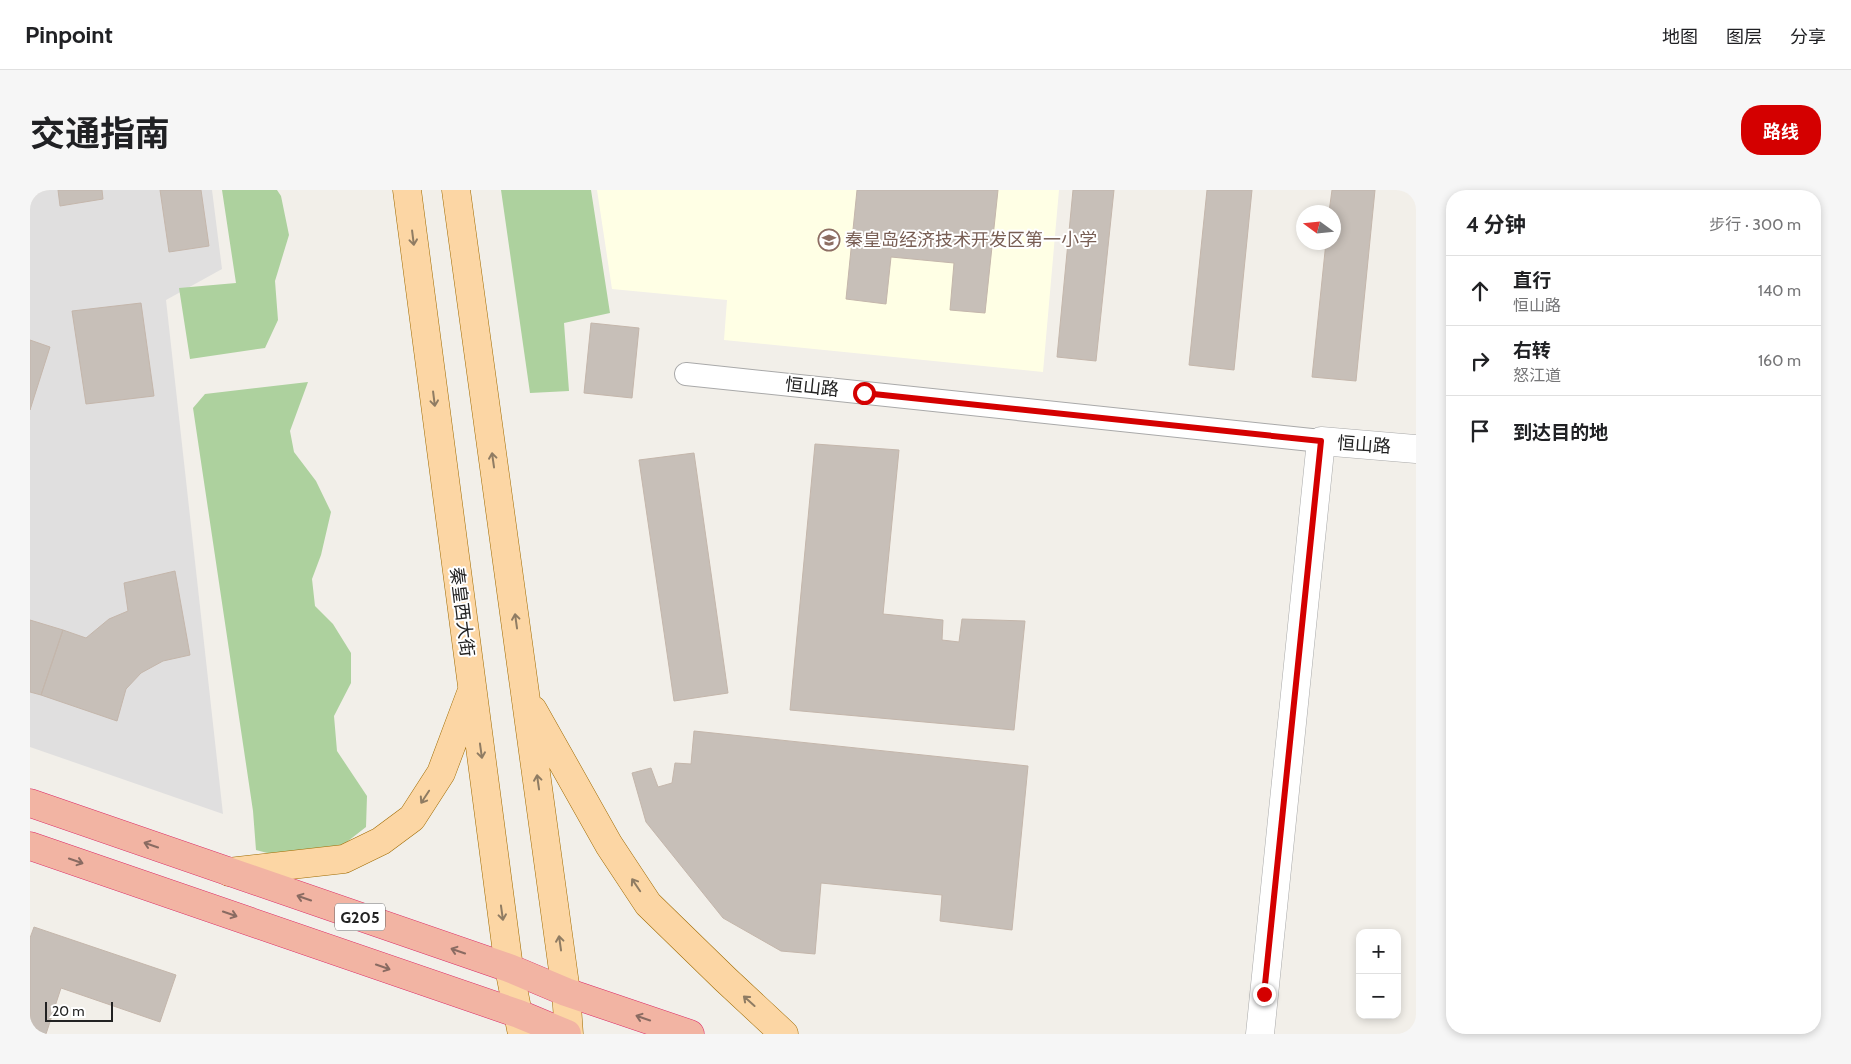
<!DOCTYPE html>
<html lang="zh">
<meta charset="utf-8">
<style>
:root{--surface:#fff;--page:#f6f6f6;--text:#202124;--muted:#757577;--line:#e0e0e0;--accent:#d40000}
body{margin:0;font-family:Cabin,"Noto Sans SC",sans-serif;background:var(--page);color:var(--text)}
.controls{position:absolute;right:15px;bottom:15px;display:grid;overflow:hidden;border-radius:10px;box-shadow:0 2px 8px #0003}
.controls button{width:45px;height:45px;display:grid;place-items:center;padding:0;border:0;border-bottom:1px solid var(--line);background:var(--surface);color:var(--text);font:25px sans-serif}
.compass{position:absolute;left:1266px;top:15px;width:45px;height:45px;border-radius:50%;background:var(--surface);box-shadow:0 2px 8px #0003;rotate:285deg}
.scale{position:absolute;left:15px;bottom:12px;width:68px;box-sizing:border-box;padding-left:5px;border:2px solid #222;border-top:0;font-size:14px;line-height:18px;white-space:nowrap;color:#222;-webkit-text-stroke:4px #fff;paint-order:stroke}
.stop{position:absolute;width:15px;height:15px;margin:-11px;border:4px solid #d40000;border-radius:50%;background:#fff}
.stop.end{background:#d40000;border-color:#fff;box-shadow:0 1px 5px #0008}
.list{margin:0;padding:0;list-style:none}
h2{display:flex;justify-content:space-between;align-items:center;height:65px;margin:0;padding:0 20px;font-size:21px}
h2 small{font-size:16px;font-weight:400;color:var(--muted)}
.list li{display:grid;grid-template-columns:32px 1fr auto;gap:15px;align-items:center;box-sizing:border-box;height:70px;padding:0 20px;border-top:1px solid var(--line)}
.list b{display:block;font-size:19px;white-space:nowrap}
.list p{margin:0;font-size:16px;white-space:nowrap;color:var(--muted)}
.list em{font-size:16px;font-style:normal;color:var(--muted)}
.icon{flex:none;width:28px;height:28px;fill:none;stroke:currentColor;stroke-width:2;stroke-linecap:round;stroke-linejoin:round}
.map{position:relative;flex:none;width:1386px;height:844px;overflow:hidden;border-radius:20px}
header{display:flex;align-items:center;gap:30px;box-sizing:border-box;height:70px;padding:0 25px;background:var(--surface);border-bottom:1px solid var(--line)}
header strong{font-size:24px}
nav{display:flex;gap:28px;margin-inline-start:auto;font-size:18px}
.intro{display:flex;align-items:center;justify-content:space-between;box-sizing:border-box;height:120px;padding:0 30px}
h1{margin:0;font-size:35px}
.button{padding:12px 22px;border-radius:20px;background:var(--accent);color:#fff;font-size:18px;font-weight:700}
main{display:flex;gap:30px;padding:0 30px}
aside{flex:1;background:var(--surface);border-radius:20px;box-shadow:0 2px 8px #0003}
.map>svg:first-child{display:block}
</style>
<header>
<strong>Pinpoint</strong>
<nav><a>地图</a><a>图层</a><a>分享</a></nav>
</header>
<div class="intro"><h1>交通指南</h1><a class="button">路线</a></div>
<main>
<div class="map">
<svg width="1386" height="844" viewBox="0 0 1386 844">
<rect width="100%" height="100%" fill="#f2efe9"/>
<path fill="#e0dfdf" d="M0,0H182L192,79L136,110L193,624L0,557Z"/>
<path fill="#ffffe5" d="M567,0H1029L1013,182L694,150L697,110L582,99Z"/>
<path fill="#add19e" d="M192,0H247L251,6L259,45L245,91L248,130L235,158L160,169L149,98L206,93Z
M471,0H561L580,123L534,133L539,201L500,203Z
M278,192L260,241L264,262L286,291L301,322L291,365L282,389L285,416L303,434L321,463V493L304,526L307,561L337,606L336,637L286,676L226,660L223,621L163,218L175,204Z"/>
<path fill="#c7bfb8" stroke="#c4b6ab" d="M28,0H72L73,9L30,16Z
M130,0H171L179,56L139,62Z
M827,0H968L955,123L920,120L924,73L861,67L856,114L816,109Z
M1043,0H1084L1066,171L1027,167Z
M1177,0H1222L1204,180L1159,175Z
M1302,0H1345L1326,191L1282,187L1296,52H1304V22H1299Z
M111,113L124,206L56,214L42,121Z
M561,133L609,138L602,208L554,203Z
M0,150L20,157L0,220Z
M785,254L869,260L853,424L913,430L912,450L929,452L932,429L995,431L984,540L760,520Z
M664,263L698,503L644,511L609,270Z
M145,381L160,465L133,471L111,483L96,499L87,531L11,505L33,440L56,448L79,429L98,421L94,393Z
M0,430L33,440L11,505L0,502Z
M664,541L998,576L982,740L910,731L912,705L791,693L785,764L751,761L693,728L616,632L602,583L621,578L628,597L642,593L645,573L661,574Z
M4,737L146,785L130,832L31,798L16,844H0V748Z"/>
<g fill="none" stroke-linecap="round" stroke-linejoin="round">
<g stroke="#a9a9a9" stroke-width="24">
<path id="minor" d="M656,184L1291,251"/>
</g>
<g stroke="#a9a9a9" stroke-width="29">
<path id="tertiary" d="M1230,844L1291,251L1386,259"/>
</g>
<g stroke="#a06b00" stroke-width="29">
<path id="primary" d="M377,0L479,778L492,844
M426,0L536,802L539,844
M503,520L579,655L618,714L695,789L754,844
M199,682L314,669L351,651L382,628L411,583L441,503"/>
</g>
<g stroke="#dc2a67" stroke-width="29">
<path id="trunk" d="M0,613L479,778L536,802L660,844
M0,656L489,824L537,844"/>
</g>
<use href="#minor" stroke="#fff" stroke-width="22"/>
<use href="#tertiary" stroke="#fff" stroke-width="28"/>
<use href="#primary" stroke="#fcd6a4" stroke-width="28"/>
<use href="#trunk" stroke="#f2b4a3" stroke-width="28"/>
</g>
<defs><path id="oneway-shaft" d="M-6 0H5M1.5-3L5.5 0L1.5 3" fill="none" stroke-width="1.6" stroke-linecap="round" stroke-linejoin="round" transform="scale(1.25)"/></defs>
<g stroke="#8f7c63">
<use href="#oneway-shaft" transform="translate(383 48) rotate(83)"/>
<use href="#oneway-shaft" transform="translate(404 209) rotate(83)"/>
<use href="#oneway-shaft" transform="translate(463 270) rotate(-98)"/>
<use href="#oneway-shaft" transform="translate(486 431) rotate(-98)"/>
<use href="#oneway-shaft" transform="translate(451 561) rotate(82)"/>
<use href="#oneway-shaft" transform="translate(508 592) rotate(-98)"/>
<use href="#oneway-shaft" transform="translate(395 607) rotate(123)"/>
<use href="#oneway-shaft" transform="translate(606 695) rotate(-124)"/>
<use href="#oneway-shaft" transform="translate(472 723) rotate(82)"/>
<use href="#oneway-shaft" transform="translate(530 753) rotate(-98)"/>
<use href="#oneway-shaft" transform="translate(719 811) rotate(-138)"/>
</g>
<g stroke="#8a6b62">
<use href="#oneway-shaft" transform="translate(121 655) rotate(-161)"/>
<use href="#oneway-shaft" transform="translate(46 671) rotate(19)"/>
<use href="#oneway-shaft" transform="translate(274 708) rotate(-161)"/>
<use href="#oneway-shaft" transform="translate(200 724) rotate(19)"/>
<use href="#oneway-shaft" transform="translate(428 761) rotate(-161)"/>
<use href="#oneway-shaft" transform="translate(353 777) rotate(19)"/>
<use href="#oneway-shaft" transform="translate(613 828) rotate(-161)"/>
</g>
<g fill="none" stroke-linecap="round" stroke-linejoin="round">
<path stroke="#d40000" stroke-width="6" d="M834,203L1291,251L1234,804"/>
</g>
<defs>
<g id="school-ring" transform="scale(1.125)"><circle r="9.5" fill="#fff" stroke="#8d6e63" stroke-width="1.5"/><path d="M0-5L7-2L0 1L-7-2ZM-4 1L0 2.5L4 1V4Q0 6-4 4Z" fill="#8d6e63"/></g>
</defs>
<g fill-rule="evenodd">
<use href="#school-ring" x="799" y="50"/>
</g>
<g text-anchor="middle" stroke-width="4" stroke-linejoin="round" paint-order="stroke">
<rect fill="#fff" stroke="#646464" stroke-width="1" x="305" y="713.5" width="50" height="27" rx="4"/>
<g font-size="16" font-weight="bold" fill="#222">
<text x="330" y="733">G205</text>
</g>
<g font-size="18" fill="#785e54" stroke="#fff" text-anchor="start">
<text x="815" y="56">秦皇岛经济技术开发区第一小学</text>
</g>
<g font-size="18" fill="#222" stroke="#fff">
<text transform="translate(782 197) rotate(6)" y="6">恒山路</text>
<text transform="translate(1334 255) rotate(4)" y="6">恒山路</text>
<text transform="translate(432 422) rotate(83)" y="6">秦皇西大街</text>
</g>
</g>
</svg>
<div class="controls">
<button>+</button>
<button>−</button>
</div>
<svg class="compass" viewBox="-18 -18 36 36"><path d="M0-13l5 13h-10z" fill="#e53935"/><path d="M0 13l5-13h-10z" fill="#757577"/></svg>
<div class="scale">20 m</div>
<div class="stop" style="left:834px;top:203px"></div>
<div class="stop end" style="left:1234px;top:804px"></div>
</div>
<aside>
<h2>4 分钟<small>步行 · 300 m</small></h2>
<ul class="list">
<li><svg class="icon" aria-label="ahead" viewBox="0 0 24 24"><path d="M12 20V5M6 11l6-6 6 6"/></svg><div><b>直行</b><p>恒山路</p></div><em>140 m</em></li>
<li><svg class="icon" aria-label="right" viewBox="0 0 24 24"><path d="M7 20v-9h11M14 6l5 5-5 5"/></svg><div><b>右转</b><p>怒江道</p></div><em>160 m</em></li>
<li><svg class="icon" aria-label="arrive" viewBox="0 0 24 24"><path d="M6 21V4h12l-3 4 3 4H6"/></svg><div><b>到达目的地</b></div></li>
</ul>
</aside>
</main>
